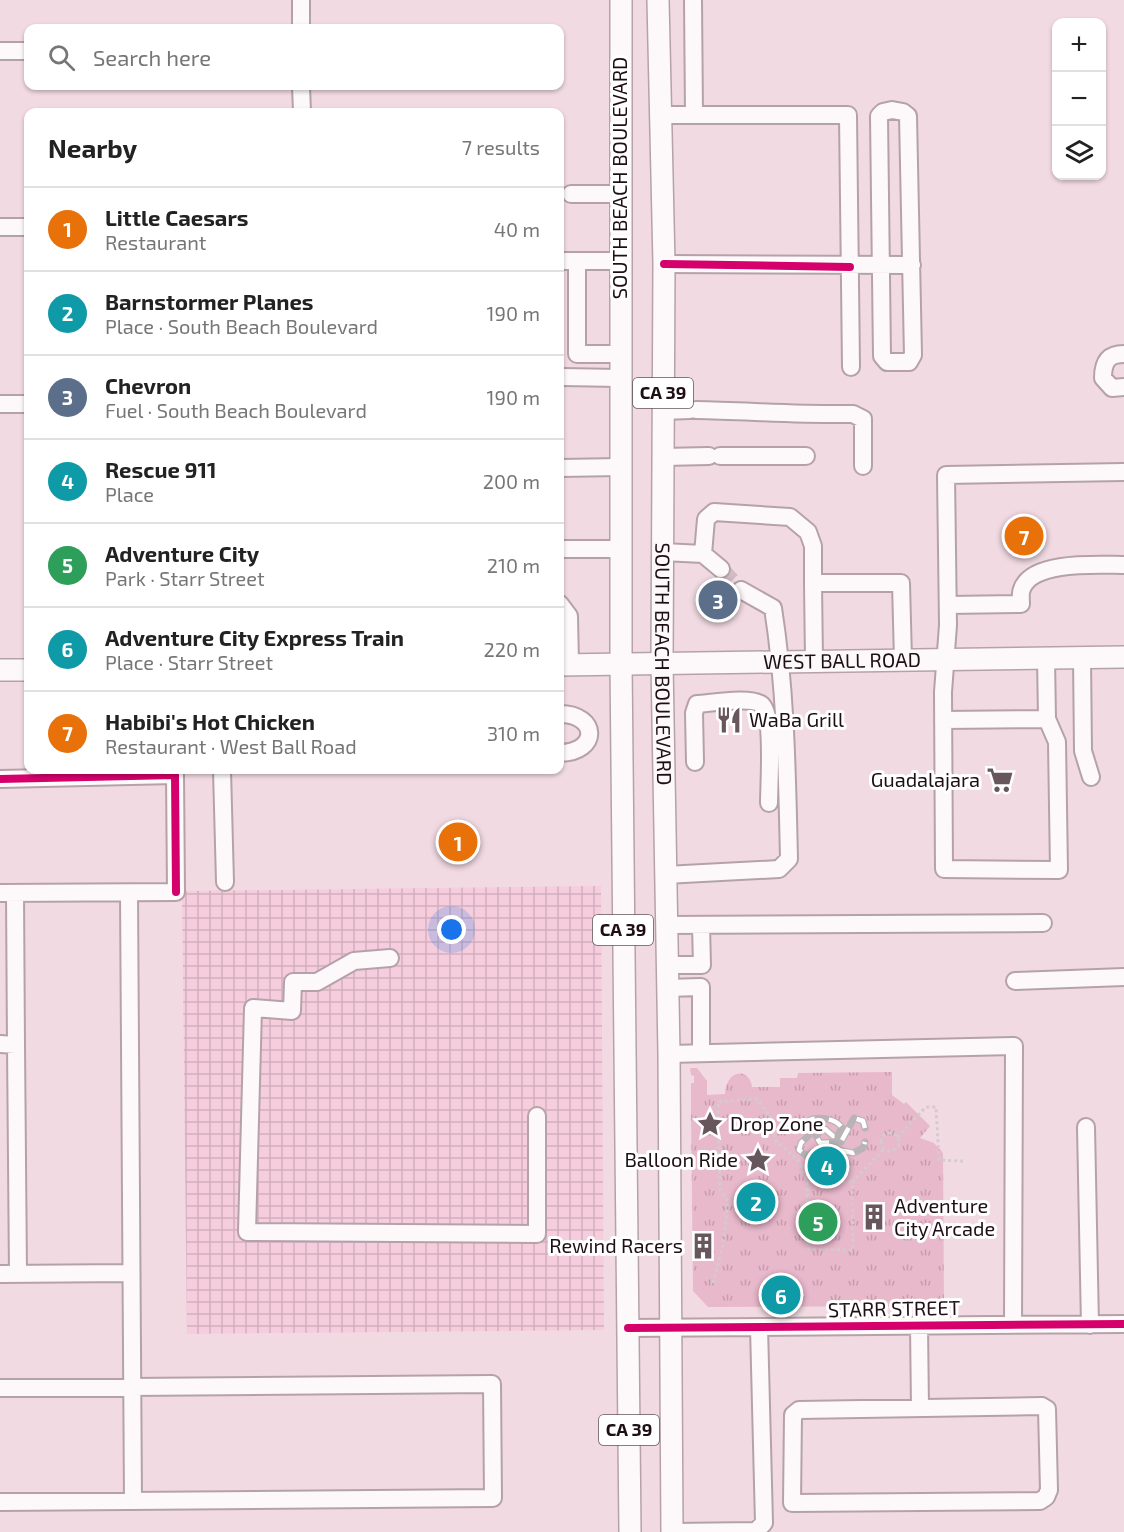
<!DOCTYPE html>
<meta charset="utf-8">
<style>
:root{--surface:#fff;--page:#f6f6f6;--text:#222;--muted:#767676;--line:#e0e0e0;--accent:#0f766e}
body{margin:0;font-family:"Exo 2",sans-serif;background:var(--page);color:var(--text)}
.controls{position:absolute;right:18px;top:18px;display:grid;overflow:hidden;border-radius:12px;box-shadow:0 2px 4px #0004}
.controls button{width:54px;height:54px;display:grid;place-items:center;padding:0;border:0;border-bottom:2px solid var(--line);background:var(--surface);color:var(--text);font:30px sans-serif}
.you{position:absolute;left:452px;top:930px;width:21px;height:21px;margin:-15px;border:4px solid #fff;border-radius:50%;background:#1a73e8;box-shadow:0 0 0 9px #1a73e833}
.badge{display:grid;place-items:center;width:39px;height:39px;border-radius:50%;background:var(--accent);color:#fff;font-size:20px;font-weight:700}
.pin{position:absolute;translate:-50% -50%;border:3px solid #fff;box-shadow:0 2px 6px #0006}
.list{margin:0;padding:0;list-style:none}
h2{display:flex;justify-content:space-between;align-items:center;height:78px;margin:0;padding:0 24px;font-size:26px}
h2 small{font-size:20px;font-weight:400;color:var(--muted)}
.list li{display:grid;grid-template-columns:39px 1fr auto;gap:18px;align-items:center;box-sizing:border-box;height:84px;padding:0 24px;border-top:2px solid var(--line)}
.list b{display:block;font-size:22px;white-space:nowrap}
.list p{margin:0;font-size:20px;white-space:nowrap;color:var(--muted)}
.list em{font-size:20px;font-style:normal;color:var(--muted)}
.icon{flex:none;width:33px;height:33px;fill:none;stroke:currentColor;stroke-width:2;stroke-linecap:round;stroke-linejoin:round}
.map{position:relative;flex:none;width:1124px;height:1532px;overflow:hidden}
.search{position:absolute;background:var(--surface);box-shadow:0 2px 4px #0004;left:24px;top:24px;width:540px;height:66px;display:flex;align-items:center;gap:15px;box-sizing:border-box;padding:0 21px;border-radius:12px;color:var(--muted);font-size:22px}
.panel{position:absolute;background:var(--surface);box-shadow:0 2px 4px #0004;left:24px;top:108px;width:540px;height:666px;border-radius:12px}
.map>svg:first-child{display:block}
</style>
<div class="map">
<svg width="1124" height="1532" viewBox="0 0 1124 1532">
<defs>
<pattern id="industrial-grid" width="8" height="8" patternUnits="userSpaceOnUse" patternTransform="scale(1.5)"><rect width="8" height="8" fill="#f6cddd"/><path d="M0 4h8M4 0v8" fill="none" stroke="#d2afbd"/></pattern>
<pattern id="park-tufts" width="24" height="20" patternUnits="userSpaceOnUse" patternTransform="scale(1.5)"><rect width="24" height="20" fill="#e8b8cb"/><path d="M3 7l-1-3M5 7V3M7 7l1-3M15 17l-1-3M17 17v-4M19 17l1-3" fill="none" stroke="#c79dad"/></pattern>
</defs>
<rect width="100%" height="100%" fill="#f2dae3"/>
<path fill="url(#industrial-grid)" d="M601,886L604,1330L187,1334L182,891Z"/>
<path fill="#e8b8cb" d="M690,1068H697L707,1081V1095L693,1109H691V1083H694V1076L691,1075Z"/>
<path fill="url(#park-tufts)" d="M892,1072V1095L904,1104L906,1102L930,1126L920,1138L934,1143L943,1153L944,1306L708,1307L693,1291L691,1109L707,1095L725,1094C726,1069 750,1067 752,1087H780V1078H797L798,1073Z"/>
<g fill="none" stroke-linecap="round" stroke-linejoin="round">
<path stroke="#d2bcc4" stroke-width="16" stroke-dasharray="16 8" stroke-linecap="butt" d="M721,569L741,590"/>
<g stroke="#b5a2a9" stroke-width="20">
<path id="minor" d="M301,0V28
M693,0L694,114
M0,51H28
M301,86L302,112
M892,110L903,112L908,116L913,355L909,362H887L882,356L879,116L883,112Z
M661,115H848L851,367
M571,194H620
M0,227H28
M560,261H619
M577,261V354H620
M664,264L912,265
M1124,354C1107,354 1103,363 1103,378L1112,388L1124,387
M562,377L620,378
M0,404H28
M696,410C749,411 800,415 853,414L863,419V466
M663,411L690,410
M720,456H806
M663,457L709,456
M560,468L620,467
M560,549H620
M663,552L703,554L721,569
M703,554L706,519L714,512L790,517L808,532L813,546V583
M560,604L569,616L570,664
M948,605L1021,604C1021,600 1020,593 1022,589C1032,560 1099,565 1124,565
M1082,658L1083,751L1091,777
M814,661L813,583H901L903,660
M560,714C598,714 600,752 560,753
M1047,719L1057,742L1059,870L944,869L943,692L948,625L946,475L1124,472
M943,720L1047,719L1046,658
M695,762L694,713L697,704C712,703 752,696 762,705C774,716 769,786 769,803
M222,770L225,882
M0,779L175,775L176,892L0,893
M665,875L779,869L789,859C787,775 786,691 773,608L741,590
M129,893L133,1501
M666,925L1043,923
M390,958L354,961L317,982H293L292,1011L253,1008L247,1232L537,1234V1116
M666,965H702L701,925
M1015,981L1124,977
M666,988L701,987V1053
M0,1044L16,1045L15,893
M16,1045L18,1274
M669,1054L1014,1046L1013,1325
M1086,1127L1090,1325
M0,1274L130,1273
M919,1325L920,1408
M628,1328L1124,1324
M0,1388L492,1384L493,1498L0,1502
M1042,1406L1047,1409L1049,1490L1046,1497L1040,1501L792,1503L793,1415L799,1410Z
M672,1532L756,1531L764,1523L759,1327"/>
</g>
<g stroke="#b5a2a9" stroke-width="24">
<g id="major">
<path d="M621,0V664L630,1532"/>
<path id="s1" d="M658,0L664,264L662,663L669,1054L672,1532"/>
<path id="s2" d="M560,665L1124,657"/>
<path d="M0,670H28"/>
</g>
</g>
<path stroke="#d3cccf" stroke-width="3" stroke-dasharray="3 3" stroke-linecap="butt" d="M881 1142a9 9 0 1 1 18 0a9 9 0 1 1-18 0Z
M897,1137L926,1107H936L939,1160L963,1161
M807,1182L808,1249L853,1250L852,1182L884,1149
M713,1283L723,1245L728,1201L720,1190L718,1102L757,1099L771,1118L776,1141L799,1161L807,1182H852"/>
<use href="#minor" stroke="#fdf9fb" stroke-width="16"/>
<use href="#major" stroke="#fdf9fb" stroke-width="21"/>
<g stroke="#b9b3b5" stroke-width="7">
<path id="rail" d="M865,1128L863,1121L854,1118L841,1142L820,1143L816,1136L818,1131L825,1129L833,1136H837L842,1128C837,1119 819,1116 810,1120L809,1135L801,1143L799,1150L807,1156C821,1144 837,1150 853,1153L863,1148L865,1142"/>
</g>
<use href="#rail" stroke="#fff" stroke-width="4.5" stroke-dasharray="14" stroke-linecap="butt"/>
<g stroke="#fff" stroke-width="11">
<path id="cycleway" d="M664,264L850,267
M0,779L175,775L176,892
M628,1328L1124,1324"/>
</g>
<use href="#cycleway" stroke="#d6006c" stroke-width="8"/>
</g>
<defs>
<g id="restaurant-bare" transform="scale(2.07)"><path d="M-5-6h1v4h1v-4h1v4h1v-4h1v5L-1.5 .5V6h-2V.5L-5-1ZM5-6V6H3V1.5H1.5Q1.5-4 5-6Z" fill="#68565d" stroke="#fff" stroke-width="2.5" paint-order="stroke"/></g>
<g id="supermarket-bare" transform="scale(2.07)"><path d="M-6-5.5h2.5l.6 2H6L4.5 2H-2.5L-4.4-4H-6ZM-1.5 3.2a1.3 1.3 0 1 0 .1 0ZM3 3.2a1.3 1.3 0 1 0 .1 0Z" fill="#68565d" stroke="#fff" stroke-width="2.5" paint-order="stroke"/></g>
<g id="sight-bare" transform="scale(2.07)"><path d="M0-6L1.8-2.2L6-1.7L2.9 1.2L3.7 5.4L0 3.3L-3.7 5.4L-2.9 1.2L-6-1.7L-1.8-2.2Z" fill="#68565d" stroke="#fff" stroke-width="2.5" paint-order="stroke"/></g>
<g id="building-bare" transform="scale(2.07)"><path d="M-4-6H4V6H1V3H-1V6H-4ZM-2.5-4.3h1.7v1.8h-1.7ZM.8-4.3h1.7v1.8H.8ZM-2.5-1h1.7V.8h-1.7ZM.8-1h1.7V.8H.8Z" fill="#68565d" stroke="#fff" stroke-width="2.5" paint-order="stroke"/></g>
</defs>
<g fill-rule="evenodd">
<use href="#restaurant-bare" x="729" y="720"/>
<use href="#supermarket-bare" x="1000" y="780"/>
<use href="#sight-bare" x="710" y="1124"/>
<use href="#sight-bare" x="758" y="1160"/>
<use href="#building-bare" x="874" y="1217"/>
<use href="#building-bare" x="703" y="1246"/>
</g>
<g text-anchor="middle" stroke-width="6" stroke-linejoin="round" paint-order="stroke">
<g fill="#fff" stroke="#62575b" stroke-width="1.5">
<rect x="633" y="378" width="60" height="30" rx="4.5"/>
<rect x="593" y="915" width="60" height="30" rx="4.5"/>
<rect x="599" y="1415" width="60" height="30" rx="4.5"/>
</g>
<g font-size="18" font-weight="bold" fill="#1e0f15">
<text x="663" y="399">CA 39</text>
<text x="623" y="936">CA 39</text>
<text x="629" y="1436">CA 39</text>
</g>
<g font-size="20" fill="#1e0f15" stroke="#fff">
<text transform="translate(620 178) rotate(-90)" y="7">SOUTH BEACH BOULEVARD</text>
<text dy="7" stroke="none"><textPath href="#s2" startOffset="282">WEST BALL ROAD</textPath></text>
<text dy="7" stroke="none"><textPath href="#s1" startOffset="664">SOUTH BEACH BOULEVARD</textPath></text>
<text transform="translate(894 1309) rotate(-1)" y="7">STARR STREET</text>
</g>
<g font-size="20" fill="#1e0f15" stroke="#fff" text-anchor="start">
<text x="749" y="727">WaBa Grill</text>
<text x="980" y="787" text-anchor="end">Guadalajara</text>
<text x="730" y="1131">Drop Zone</text>
<text x="738" y="1167" text-anchor="end">Balloon Ride</text>
<text x="894" y="1213">Adventure<tspan x="894" dy="23">City Arcade</tspan></text>
<text x="683" y="1253" text-anchor="end">Rewind Racers</text>
</g>
</g>
</svg>
<div class="controls">
<button>+</button>
<button>−</button>
<button><svg class="icon" aria-label="layers" viewBox="0 0 24 24"><path d="M12 4l9 5-9 5-9-5zM3 14l9 5 9-5"/></svg></button>
</div>
<div class="you"></div>
<div class="pin badge" style="left:458px;top:842px;background:#e8710a">1</div>
<div class="pin badge" style="left:756px;top:1202px;background:#0f9aa8">2</div>
<div class="pin badge" style="left:718px;top:600px;background:#5c6f8a">3</div>
<div class="pin badge" style="left:827px;top:1166px;background:#0f9aa8">4</div>
<div class="pin badge" style="left:818px;top:1222px;background:#2e9e5b">5</div>
<div class="pin badge" style="left:781px;top:1295px;background:#0f9aa8">6</div>
<div class="pin badge" style="left:1024px;top:536px;background:#e8710a">7</div>
<div class="search"><svg class="icon" aria-label="search" viewBox="0 0 24 24"><circle cx="10" cy="10" r="6"/><path d="M15 15l6 6"/></svg>Search here</div>
<section class="panel">
<h2>Nearby<small>7 results</small></h2>
<ul class="list">
<li><span class="badge" style="background:#e8710a">1</span><div><b>Little Caesars</b><p>Restaurant</p></div><em>40 m</em></li>
<li><span class="badge" style="background:#0f9aa8">2</span><div><b>Barnstormer Planes</b><p>Place · South Beach Boulevard</p></div><em>190 m</em></li>
<li><span class="badge" style="background:#5c6f8a">3</span><div><b>Chevron</b><p>Fuel · South Beach Boulevard</p></div><em>190 m</em></li>
<li><span class="badge" style="background:#0f9aa8">4</span><div><b>Rescue 911</b><p>Place</p></div><em>200 m</em></li>
<li><span class="badge" style="background:#2e9e5b">5</span><div><b>Adventure City</b><p>Park · Starr Street</p></div><em>210 m</em></li>
<li><span class="badge" style="background:#0f9aa8">6</span><div><b>Adventure City Express Train</b><p>Place · Starr Street</p></div><em>220 m</em></li>
<li><span class="badge" style="background:#e8710a">7</span><div><b>Habibi's Hot Chicken</b><p>Restaurant · West Ball Road</p></div><em>310 m</em></li>
</ul>
</section>
</div>
